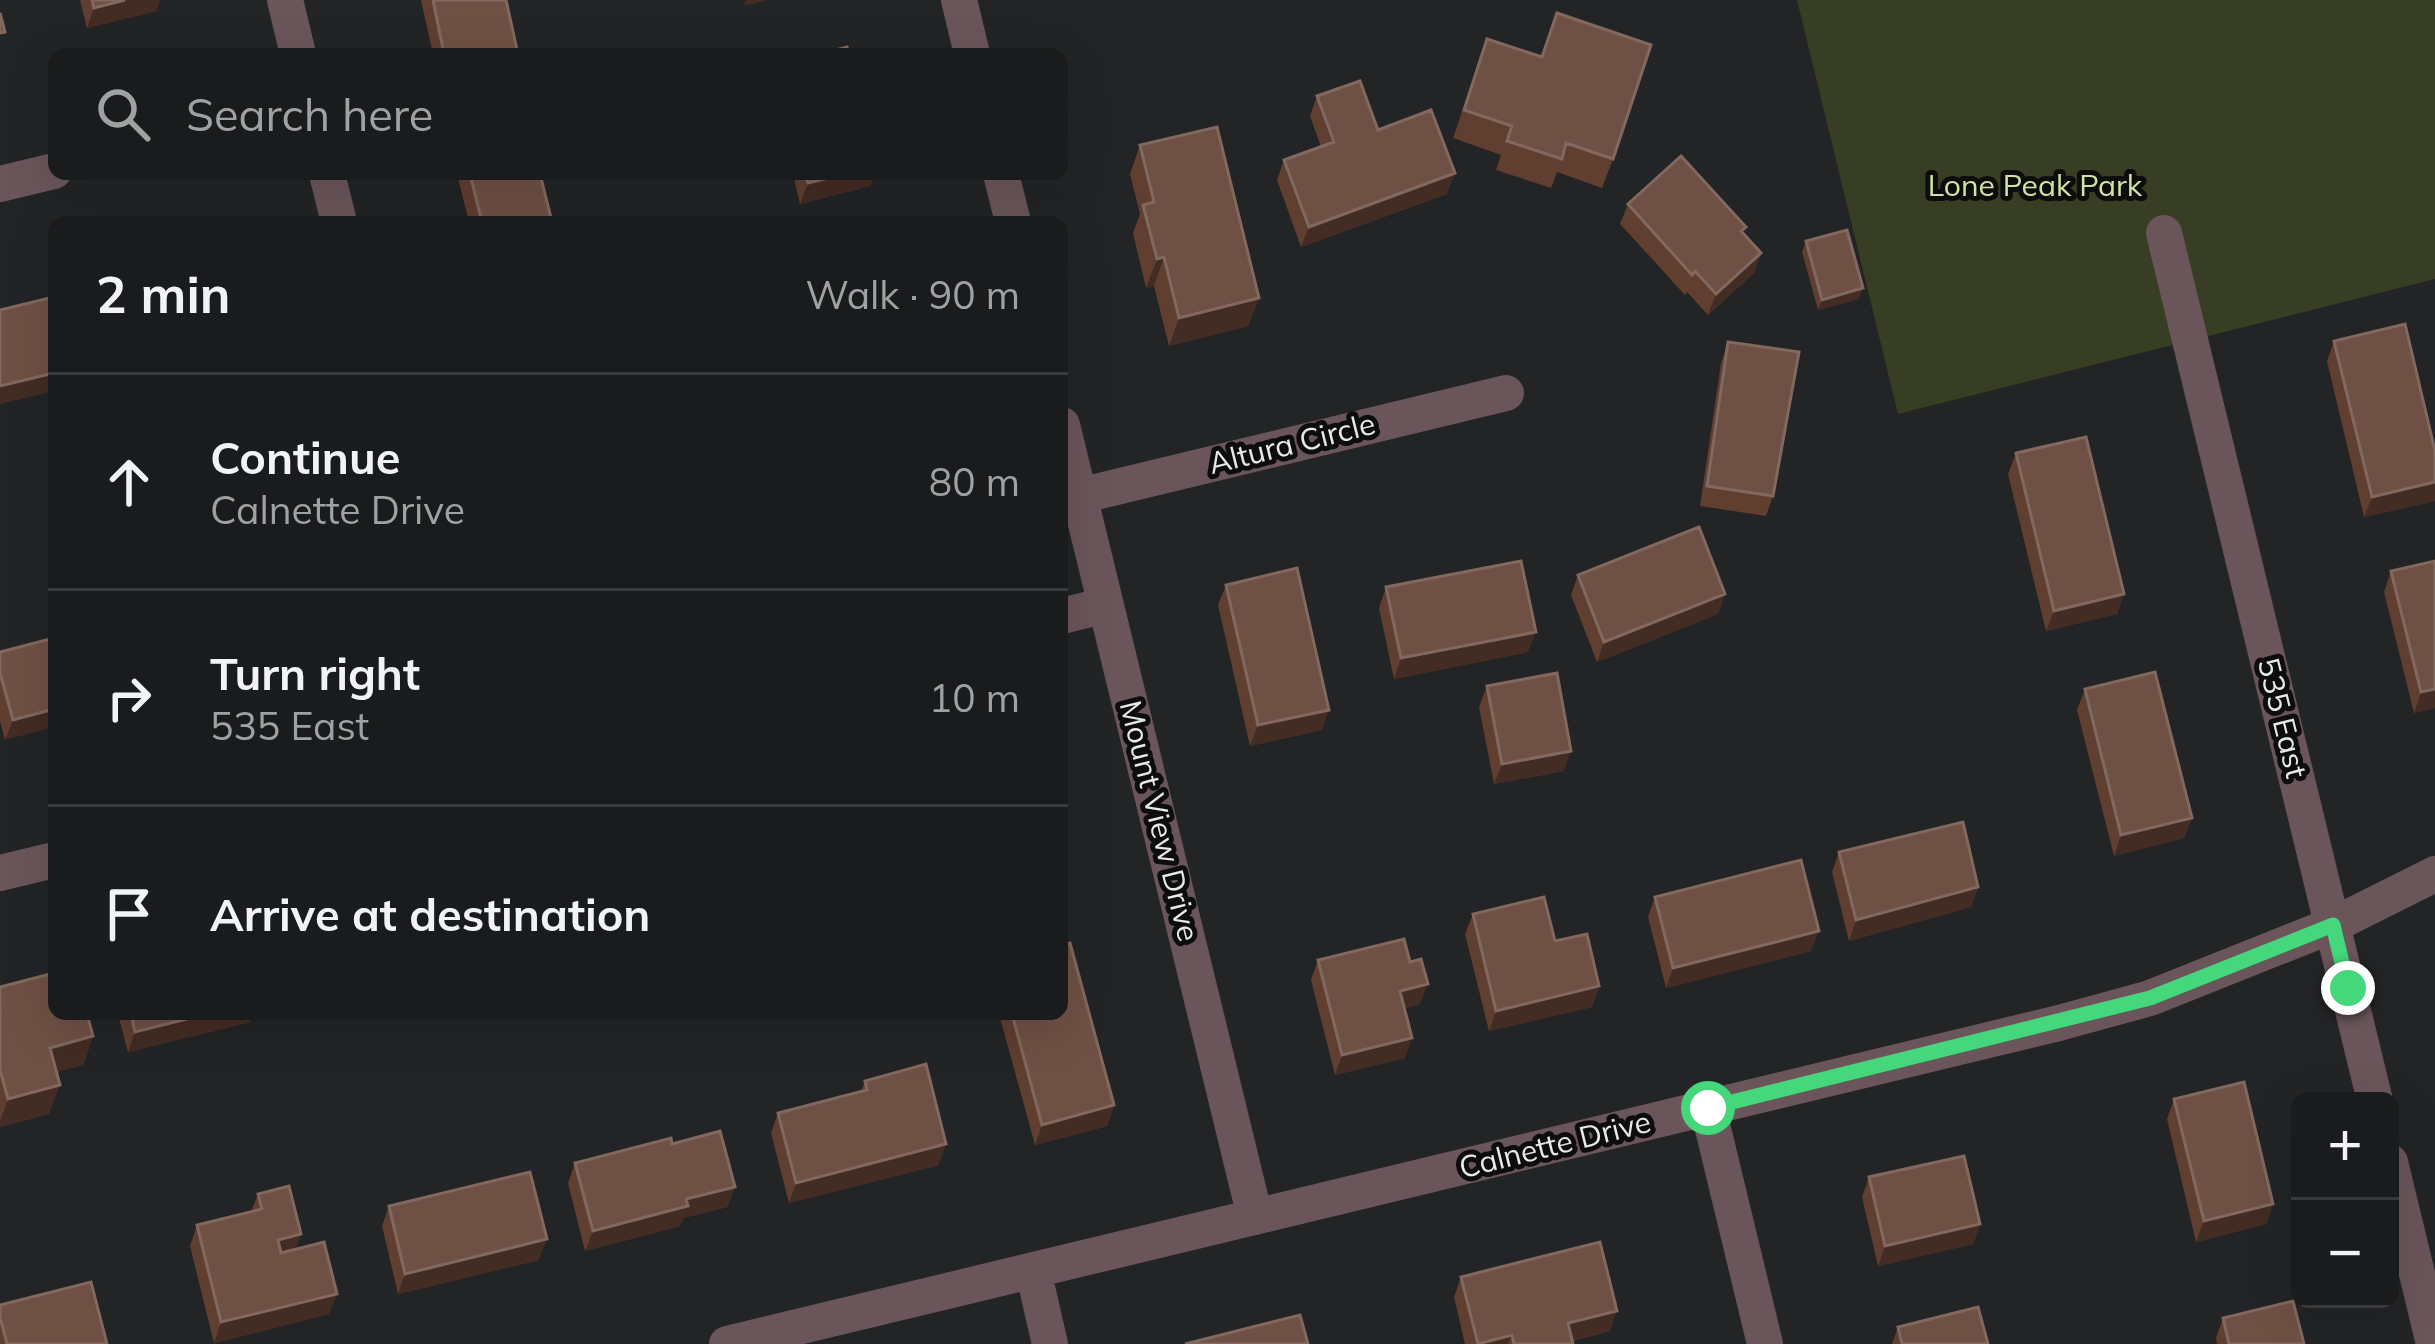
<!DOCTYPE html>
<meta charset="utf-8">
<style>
:root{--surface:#1a1b1c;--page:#232425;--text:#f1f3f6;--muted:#9fa1a3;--line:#38393b}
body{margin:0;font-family:Mulish,sans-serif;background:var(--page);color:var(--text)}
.controls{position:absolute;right:36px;bottom:36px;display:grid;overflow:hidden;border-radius:18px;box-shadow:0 12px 48px #0002}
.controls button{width:108px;height:108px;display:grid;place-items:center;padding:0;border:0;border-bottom:3px solid var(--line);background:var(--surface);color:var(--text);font:60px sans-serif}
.stop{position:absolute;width:36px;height:36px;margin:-27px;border:9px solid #44d77b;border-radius:50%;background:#fff}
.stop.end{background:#44d77b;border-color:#fff;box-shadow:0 3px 12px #0008}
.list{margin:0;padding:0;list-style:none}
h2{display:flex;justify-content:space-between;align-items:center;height:156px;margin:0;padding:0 48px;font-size:51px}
h2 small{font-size:39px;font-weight:400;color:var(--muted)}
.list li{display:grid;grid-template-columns:78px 1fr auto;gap:36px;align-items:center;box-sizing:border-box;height:216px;padding:0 48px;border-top:3px solid var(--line)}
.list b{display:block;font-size:45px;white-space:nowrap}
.list p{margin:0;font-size:39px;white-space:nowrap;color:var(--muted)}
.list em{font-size:39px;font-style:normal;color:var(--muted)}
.icon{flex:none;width:66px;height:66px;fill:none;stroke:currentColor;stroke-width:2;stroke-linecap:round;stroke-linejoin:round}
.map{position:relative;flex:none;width:2435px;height:1344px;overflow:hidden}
.search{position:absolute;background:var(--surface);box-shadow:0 12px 48px #0002;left:48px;top:48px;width:1020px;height:132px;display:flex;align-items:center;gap:30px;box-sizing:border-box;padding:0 42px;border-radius:18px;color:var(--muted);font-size:45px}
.panel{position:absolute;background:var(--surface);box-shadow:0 12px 48px #0002;left:48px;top:216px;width:1020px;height:804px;border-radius:18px}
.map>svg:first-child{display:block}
</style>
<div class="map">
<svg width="2435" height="1344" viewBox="0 0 2435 1344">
<rect width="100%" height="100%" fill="#232426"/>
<path fill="#383e24" d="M1797,0H2435V279L1898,414Z"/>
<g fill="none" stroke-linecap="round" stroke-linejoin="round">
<path stroke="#6a565a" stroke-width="36" d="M285,0L298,54
M959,0L972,54
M327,174L339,222
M1001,174L1013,222
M0,184L54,171
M2164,233L2375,1101
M1062,425L1255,1217
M1079,496L1506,393
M1062,616L1106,605
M0,873L54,860
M1708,1108L1765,1344
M2390,1162L2434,1344
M1033,1270L1050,1344
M727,1344L2059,1023L2150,998L2333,925L2435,874"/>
</g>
<path fill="#603e30" d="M80,0H160L156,11L87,28Z
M421,0H506L518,54H433Z
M1487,39L1613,159L1602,188L1557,172L1551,188L1496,170L1501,155L1453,138Z
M1317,96L1378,130L1447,194L1301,247L1277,180L1284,160L1321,147L1310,116Z
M1140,145L1259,298L1248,326L1169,346L1154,286L1146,288L1133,233L1140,214L1130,174Z
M457,174H540L552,222H469Z
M793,174H875L870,186L800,204Z
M1628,204L1746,227L1743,233L1761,253L1754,273L1708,315L1687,292L1685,295L1620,224Z
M1806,241L1859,299L1818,310L1802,252Z
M2334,341L2435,501L2364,517L2327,361Z
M1728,342L1773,496L1766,516L1700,506L1721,363Z
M2016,453L2124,594L2117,614L2046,631L2008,474Z
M2435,561V708L2414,713L2384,592L2391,571Z
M1578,575L1725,594L1718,614L1597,662L1571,595Z
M1226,585L1322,730L1250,746L1218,605Z
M1386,587L1528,652L1394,679L1379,608Z
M54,638L5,740L0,721V652Z
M1487,686L1564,771L1494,784L1479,707Z
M2085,689L2192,818L2184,838L2114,856L2077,710Z
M1839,852L1978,887L1971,907L1849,941L1832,872Z
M1655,897L1811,951L1666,988L1648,917Z
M1473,914L1555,941L1599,986L1592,1007L1489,1031L1465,934Z
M1318,960L1420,1004L1405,1008V1058L1335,1075L1311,980Z
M0,987L93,1036L83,1065L56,1072L49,1114L0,1127Z
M118,1014H253L250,1022L128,1052Z
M999,1014H1062L1114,1105L1107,1126L1035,1145Z
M865,1081L939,1165L789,1203L771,1133L778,1113L861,1091Z
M2174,1099L2273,1204L2266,1224L2196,1242L2167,1119Z
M672,1144L735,1187L727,1207L683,1218L680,1226L585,1251L568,1183L575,1163Z
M1869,1177L1980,1224L1973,1244L1878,1266L1862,1197Z
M258,1194L296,1249L329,1314L214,1343L190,1246L197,1225L251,1212Z
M389,1206L539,1260L398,1294L382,1226Z
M1461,1277L1610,1331L1572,1341L1573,1344H1465L1454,1297Z
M0,1305L107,1344H0Z
M2223,1318L2304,1344H2217L2216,1338Z
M1898,1327L1988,1344H1892Z"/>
<path fill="#422c24" d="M125,0H160L156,11L87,28L94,8Z
M746,0H767L744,6Z
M1455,173L1447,194L1301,247L1309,227Z
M845,174H875L870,186L800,204L808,183Z
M1761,253L1754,273L1708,315L1716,294Z
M1164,257L1154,286L1146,288L1157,259Z
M1863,288L1859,299L1818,310L1822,300Z
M1259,298L1248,326L1169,346L1179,318Z
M54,373V391L0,404V386Z
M2435,482V501L2364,517L2372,497Z
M1725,594L1718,614L1597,662L1604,642Z
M2124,594L2117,614L2046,631L2054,611Z
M1536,632L1528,652L1394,679L1401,658Z
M2435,689V708L2414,713L2421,692Z
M54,709V727L5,740L13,720Z
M1329,710L1322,730L1250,746L1258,725Z
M1571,751L1564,771L1494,784L1502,764Z
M2192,818L2184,838L2114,856L2121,835Z
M1978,887L1971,907L1849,941L1856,920Z
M1819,931L1811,951L1666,988L1673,968Z
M1428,984L1420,1004L1393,1011L1400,991Z
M1599,986L1592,1007L1489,1031L1496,1011Z
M207,1014H253L250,1022L128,1052L135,1032Z
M93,1036L83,1065L39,1077L50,1048Z
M1412,1038L1405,1058L1335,1075L1342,1055Z
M60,1085L49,1114L0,1127V1121L8,1099Z
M1114,1105L1107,1126L1035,1145L1042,1125Z
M946,1144L939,1165L789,1203L796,1183Z
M735,1187L727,1207L683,1218L680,1226L585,1251L593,1231L686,1199Z
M2273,1204L2266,1224L2196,1242L2204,1221Z
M1980,1224L1973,1244L1878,1266L1885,1246Z
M301,1234L294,1255L271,1260L278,1240Z
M547,1239L539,1260L398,1294L405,1274Z
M337,1294L329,1314L214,1343L221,1322Z
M1617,1311L1610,1331L1560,1343L1568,1323Z
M1512,1335L1508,1344H1478Z"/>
<path fill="#6f5044" stroke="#82685e" stroke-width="3" d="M92,0H125L94,8Z
M433,0H506L518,54H444Z
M0,13L5,32L0,33Z
M1557,13L1651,45L1613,159L1566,143L1562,159L1507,141L1512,126L1464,110L1487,39L1542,57Z
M847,47L849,54H820Z
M1360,81L1378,130L1431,110L1455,173L1309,227L1284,160L1334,142L1317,96Z
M1217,127L1259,298L1179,318L1164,257L1157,259L1143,205L1154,202L1140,145Z
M1681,156L1746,227L1741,231L1761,253L1716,294L1695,271L1692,275L1628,204Z
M470,174H540L552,222H482Z
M805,174H845L808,183Z
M1847,230L1863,288L1822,300L1806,241Z
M54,297V373L0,386V310Z
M2405,324L2435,451V482L2372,497L2334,341Z
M1728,342L1799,352L1773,496L1707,486Z
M2086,437L2124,594L2054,611L2016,453Z
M1699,527L1725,594L1604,642L1578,575Z
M1521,561L1536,632L1401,658L1386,587Z
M2435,561V689L2421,692L2391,571Z
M1297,568L1329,710L1258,725L1226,585Z
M54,638V709L13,720L0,673V652Z
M2155,672L2192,818L2121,835L2085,689Z
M1557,673L1571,751L1502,764L1487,686Z
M1963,822L1978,887L1856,920L1839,852Z
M1801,860L1819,931L1673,968L1655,897Z
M1544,897L1555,941L1587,934L1599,986L1496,1011L1473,914Z
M1404,939L1410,962L1421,959L1428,984L1400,991L1412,1038L1342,1055L1318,960Z
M1070,943L1114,1105L1042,1125L1012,1014H1062V945Z
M54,973V1014H87L93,1036L50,1048L60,1085L8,1099L0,1070V987Z
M131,1014H207L135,1032Z
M926,1064L946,1144L796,1183L778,1113L867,1090L865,1081Z
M2244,1082L2273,1204L2204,1221L2174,1099Z
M720,1131L735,1187L686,1199L688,1206L593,1231L575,1163L671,1138L672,1144Z
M1964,1156L1980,1224L1885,1246L1869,1177Z
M530,1172L547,1239L405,1274L389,1206Z
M289,1186L301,1234L278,1240L281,1253L324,1242L337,1294L221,1322L197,1225L262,1209L258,1194Z
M1600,1242L1617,1311L1568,1323L1573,1344H1514L1512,1335L1478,1344L1461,1277Z
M91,1282L107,1344H7L0,1317V1305Z
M2293,1301L2304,1344H2229L2223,1318Z
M1978,1307L1988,1344H1902L1898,1327Z
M1300,1315L1308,1344H1185Z"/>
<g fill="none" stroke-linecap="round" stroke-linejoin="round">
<path stroke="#44d77b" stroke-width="15" d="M1708,1108L2150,998L2333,925L2348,988"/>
</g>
<g text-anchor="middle" stroke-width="10" stroke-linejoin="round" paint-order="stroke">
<g font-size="30" fill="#d1e3a1" stroke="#0d0d0e">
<text x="2035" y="196">Lone Peak Park</text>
</g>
<g font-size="30" fill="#e8e9eb" stroke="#0d0d0e">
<text transform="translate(1292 444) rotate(-14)" y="10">Altura Circle</text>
<text transform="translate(2282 718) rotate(76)" y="10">535 East</text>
<text transform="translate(1159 821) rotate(76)" y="10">Mount View Drive</text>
<text transform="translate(1555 1145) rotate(-14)" y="10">Calnette Drive</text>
</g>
</g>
</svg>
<div class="controls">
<button>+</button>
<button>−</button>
</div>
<div class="stop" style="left:1708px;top:1108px"></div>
<div class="stop end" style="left:2348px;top:988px"></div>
<div class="search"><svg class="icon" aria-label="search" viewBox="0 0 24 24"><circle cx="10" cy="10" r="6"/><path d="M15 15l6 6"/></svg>Search here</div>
<section class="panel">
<h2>2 min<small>Walk · 90 m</small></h2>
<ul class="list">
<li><svg class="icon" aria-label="ahead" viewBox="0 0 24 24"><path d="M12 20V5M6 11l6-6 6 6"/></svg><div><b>Continue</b><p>Calnette Drive</p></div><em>80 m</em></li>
<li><svg class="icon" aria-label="right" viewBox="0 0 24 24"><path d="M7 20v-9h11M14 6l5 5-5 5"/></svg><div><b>Turn right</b><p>535 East</p></div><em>10 m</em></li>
<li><svg class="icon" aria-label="arrive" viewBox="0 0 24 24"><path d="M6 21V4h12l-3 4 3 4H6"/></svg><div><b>Arrive at destination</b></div></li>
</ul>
</section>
</div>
